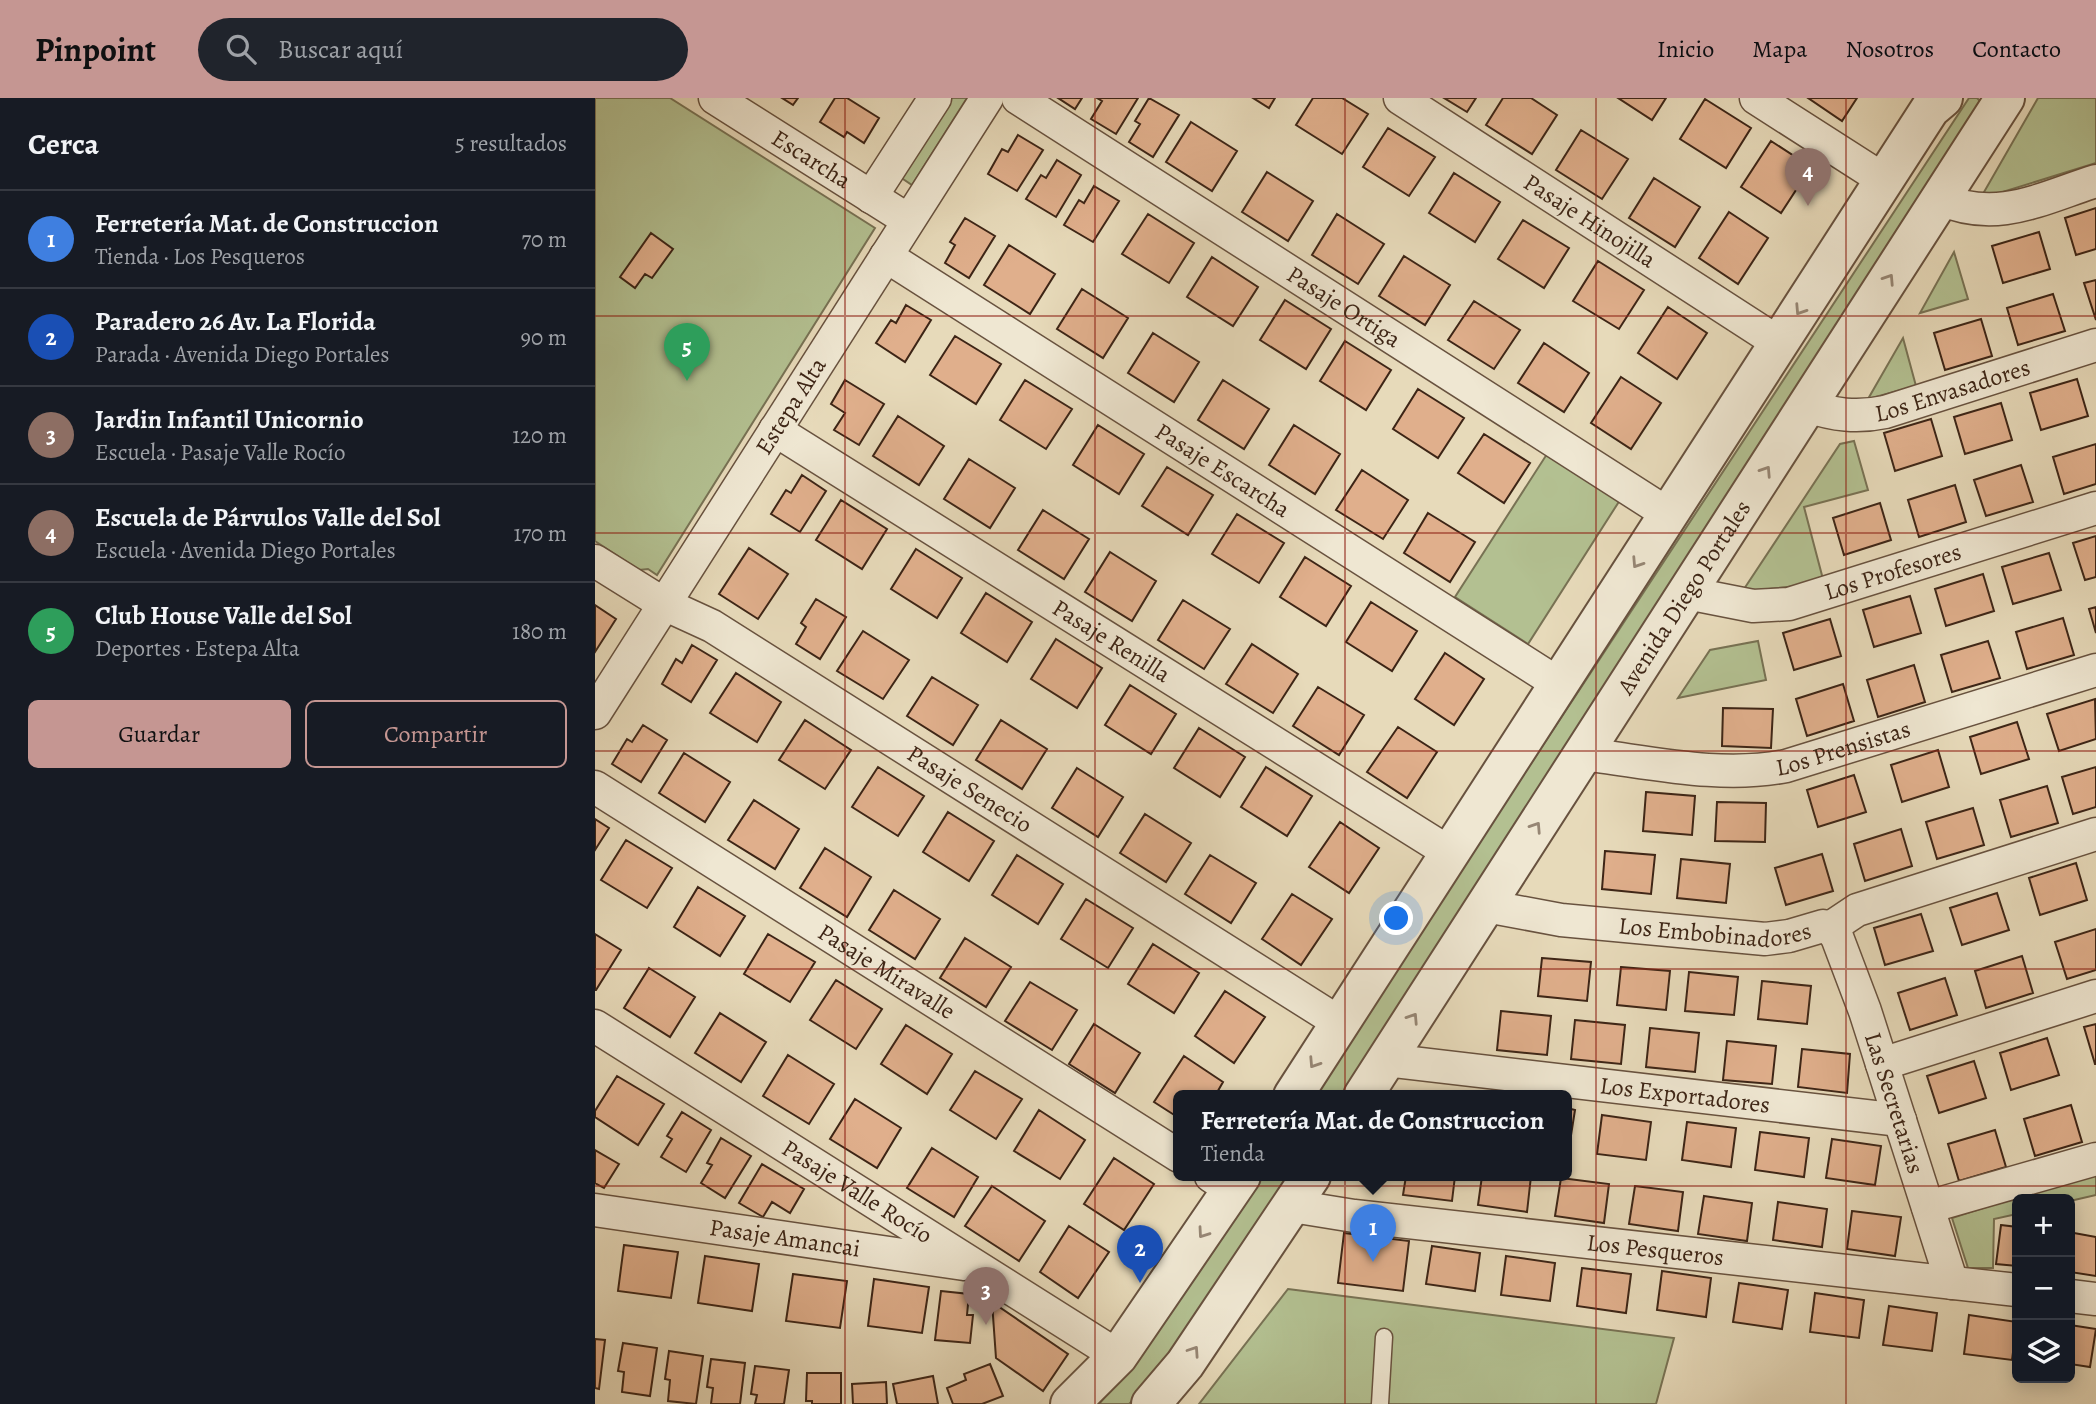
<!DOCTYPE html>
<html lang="es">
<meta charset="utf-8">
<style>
:root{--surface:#171b24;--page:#20242c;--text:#f1f3f6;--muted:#9ea1a6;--line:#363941;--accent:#c59692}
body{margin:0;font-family:Alegreya,serif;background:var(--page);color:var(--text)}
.controls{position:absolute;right:21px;bottom:21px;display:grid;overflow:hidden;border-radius:10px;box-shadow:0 4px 18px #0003}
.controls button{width:63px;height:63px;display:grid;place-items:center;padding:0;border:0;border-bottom:2px solid var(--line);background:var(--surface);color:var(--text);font:35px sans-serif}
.you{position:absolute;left:802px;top:821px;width:24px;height:24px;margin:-18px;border:5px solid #fff;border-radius:50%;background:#1a73e8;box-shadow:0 0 0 10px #1a73e833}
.badge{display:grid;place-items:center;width:46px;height:46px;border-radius:50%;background:var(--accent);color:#fff;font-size:23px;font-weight:700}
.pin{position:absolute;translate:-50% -58px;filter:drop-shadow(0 2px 4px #0008)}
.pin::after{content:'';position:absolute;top:37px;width:24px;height:21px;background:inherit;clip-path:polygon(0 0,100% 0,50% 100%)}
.popup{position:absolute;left:578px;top:992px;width:399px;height:91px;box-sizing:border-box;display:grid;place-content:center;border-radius:10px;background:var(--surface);filter:drop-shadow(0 2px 5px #0005);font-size:23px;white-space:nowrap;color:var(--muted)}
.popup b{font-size:26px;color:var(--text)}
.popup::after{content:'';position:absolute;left:50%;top:100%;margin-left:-14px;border:14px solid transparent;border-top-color:var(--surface)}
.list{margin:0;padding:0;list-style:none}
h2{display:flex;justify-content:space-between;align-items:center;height:91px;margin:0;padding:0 28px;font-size:30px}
h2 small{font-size:23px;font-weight:400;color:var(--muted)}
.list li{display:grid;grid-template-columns:46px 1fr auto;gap:21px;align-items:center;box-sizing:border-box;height:98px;padding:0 28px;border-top:2px solid var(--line)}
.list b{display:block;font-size:26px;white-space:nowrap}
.list p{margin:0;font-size:23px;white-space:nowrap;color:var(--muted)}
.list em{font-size:23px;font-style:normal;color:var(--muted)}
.actions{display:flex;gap:14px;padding:21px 28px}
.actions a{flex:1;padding:16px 0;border:2px solid var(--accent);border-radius:10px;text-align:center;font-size:24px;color:var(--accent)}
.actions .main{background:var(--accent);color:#111}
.icon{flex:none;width:38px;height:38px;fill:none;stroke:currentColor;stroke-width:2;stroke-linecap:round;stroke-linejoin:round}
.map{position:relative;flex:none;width:1501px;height:1306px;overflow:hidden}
header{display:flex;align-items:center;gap:42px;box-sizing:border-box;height:98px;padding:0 35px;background:var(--accent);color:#111}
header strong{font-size:33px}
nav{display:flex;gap:38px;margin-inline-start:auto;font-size:24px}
.search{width:490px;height:63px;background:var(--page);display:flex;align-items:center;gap:18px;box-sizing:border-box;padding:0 24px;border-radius:38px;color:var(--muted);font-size:26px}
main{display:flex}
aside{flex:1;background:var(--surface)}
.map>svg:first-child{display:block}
</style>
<header>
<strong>Pinpoint</strong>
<div class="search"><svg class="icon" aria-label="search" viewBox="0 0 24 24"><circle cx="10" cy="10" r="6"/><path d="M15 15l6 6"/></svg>Buscar aquí</div>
<nav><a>Inicio</a><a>Mapa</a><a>Nosotros</a><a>Contacto</a></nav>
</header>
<main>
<aside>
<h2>Cerca<small>5 resultados</small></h2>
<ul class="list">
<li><span class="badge" style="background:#3f7fe0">1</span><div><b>Ferretería Mat. de Construccion</b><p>Tienda · Los Pesqueros</p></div><em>70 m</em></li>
<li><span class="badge" style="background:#1a4fb4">2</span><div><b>Paradero 26 Av. La Florida</b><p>Parada · Avenida Diego Portales</p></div><em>90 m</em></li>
<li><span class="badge" style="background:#8d6e63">3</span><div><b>Jardin Infantil Unicornio</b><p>Escuela · Pasaje Valle Rocío</p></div><em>120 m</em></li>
<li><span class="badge" style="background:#8d6e63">4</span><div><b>Escuela de Párvulos Valle del Sol</b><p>Escuela · Avenida Diego Portales</p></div><em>170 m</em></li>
<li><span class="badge" style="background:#2e9e5b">5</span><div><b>Club House Valle del Sol</b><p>Deportes · Estepa Alta</p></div><em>180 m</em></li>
</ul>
<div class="actions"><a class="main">Guardar</a><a>Compartir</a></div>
</aside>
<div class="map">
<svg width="1501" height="1306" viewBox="0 0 1501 1306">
<rect width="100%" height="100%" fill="#e7daba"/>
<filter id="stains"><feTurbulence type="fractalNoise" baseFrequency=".00286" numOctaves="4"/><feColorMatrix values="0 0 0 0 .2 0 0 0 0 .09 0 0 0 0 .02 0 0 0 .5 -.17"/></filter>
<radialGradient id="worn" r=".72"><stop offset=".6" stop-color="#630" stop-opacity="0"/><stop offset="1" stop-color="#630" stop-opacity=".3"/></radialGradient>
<path fill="#b3c091" stroke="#787254" stroke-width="2" d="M0,0H75L280,130L62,477L53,471L44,472L0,443Z
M356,0H372L317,87L305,79Z
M1374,0H1382L1387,5L747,998H717Z
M1443,0H1501V65L1385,101Z
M1359,154L1373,201L1325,215Z
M1308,240L1321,288L1273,301Z
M1259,343L1273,392L1209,409L1229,485L1147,494L1245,346Z
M952,356L1025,402L933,546L860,499Z
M1163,543L1171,582L1083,600L1115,552Z
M1501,1074V1097L1475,1103V1101H1422V1116L1399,1121L1398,1170H1373L1357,1120Z
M664,1078H695L570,1272L534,1306H504L553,1247Z
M693,1191L1079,1240L1061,1306H604Z"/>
<path fill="#e0af8c" stroke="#3d2516" stroke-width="2" d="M187,0H203L198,7Z
M240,0H252L284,20L269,45L252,34L249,39L225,24Z
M463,0H487L480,11Z
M543,0L521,36L496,21L507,3L502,0Z
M554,0L584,17L558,59L534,44L545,26L540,23Z
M658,0H680L674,10Z
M718,0H747L773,16L747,56L701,27Z
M849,0H881L872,14Z
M908,0H936L962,17L937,56L891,27Z
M1023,0H1071L1057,22Z
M1213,0H1262L1247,23Z
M1110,1L1156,30L1131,70L1085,41Z
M596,24L642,53L617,93L571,64Z
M793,30L840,59L814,98L768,69Z
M986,32L1033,61L1007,101L961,72Z
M423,37L448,52L422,93L393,76L407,51L413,54Z
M1176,43L1216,69L1186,115L1146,89Z
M462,62L486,77L461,119L431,101L446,77L451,80Z
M672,74L718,103L693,143L647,114Z
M859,75L905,104L880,144L834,115Z
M1059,80L1105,109L1080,149L1034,120Z
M499,88L524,103L498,144L469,127L484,102L489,105Z
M1501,110V151L1481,157L1470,120Z
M1134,114L1173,140L1143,186L1104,160Z
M553,116L599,145L574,185L527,156Z
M742,116L789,146L763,186L717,157Z
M370,120L400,138L374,180L350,165L360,147L355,144Z
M928,122L974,150L949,190L903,161Z
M1444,134L1455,171L1408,185L1397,148Z
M56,135L78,151L57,180L50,176L40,190L25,179Z
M414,147L460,176L435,216L389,187Z
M809,158L855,187L830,227L784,198Z
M617,159L663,189L638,228L592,199Z
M1003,163L1049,192L1024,231L978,203Z
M1501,182V222L1489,185Z
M487,191L533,220L508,260L462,231Z
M1458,196L1470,233L1423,247L1412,210Z
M690,202L736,231L711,271L665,242Z
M879,203L925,232L899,271L853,242Z
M311,207L336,222L310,264L281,245L296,222L301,225Z
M1073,209L1112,235L1082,281L1043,255Z
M1386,221L1397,258L1350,272L1339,235Z
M558,235L604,264L579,304L533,275Z
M360,238L406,266L381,306L335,277Z
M750,243L796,272L771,312L725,283Z
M949,245L994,275L969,314L923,285Z
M1026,279L1066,305L1036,351L996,325Z
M1482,281L1493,318L1446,332L1435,295Z
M250,282L289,306L264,347L239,332L250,315L236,306Z
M430,282L477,311L451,351L405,322Z
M628,282L674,311L649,351L603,322Z
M823,291L869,320L843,360L798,331Z
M1406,305L1417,342L1370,356L1359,319Z
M303,318L349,348L324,387L278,358Z
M1336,321L1347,358L1300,373L1289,335Z
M503,327L549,356L524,396L478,367Z
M699,327L745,356L720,396L674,367Z
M889,336L935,365L909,405L863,375Z
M1501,346V386L1469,396L1458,359Z
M374,361L420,390L395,430L349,401Z
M1426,367L1438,404L1391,418L1379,382Z
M572,369L618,397L593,437L547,408Z
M767,372L813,402L788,441L741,412Z
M207,377L231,393L205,434L176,416L191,392L196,395Z
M1360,387L1371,424L1324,439L1313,402Z
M246,402L292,431L267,471L221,442Z
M1285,405L1296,442L1249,457L1238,420Z
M448,412L494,441L469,481L423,452Z
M833,415L880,444L855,484L809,455Z
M642,416L689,445L664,485L617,456Z
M1501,438V479L1490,482L1478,445Z
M154,450L193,476L163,521L124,496Z
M321,451L367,480L342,520L296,491Z
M515,454L561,483L537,523L490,494Z
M1454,455L1466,492L1418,506L1407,469Z
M710,459L756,488L731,528L685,499Z
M1388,476L1399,513L1351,528L1340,491Z
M391,495L437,524L412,564L366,535Z
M1315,498L1326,535L1279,549L1268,512Z
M221,501L251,519L225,561L201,546L211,529L206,525Z
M588,502L635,531L609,571L563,542Z
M776,504L822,533L797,573L751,544Z
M0,507L21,521L0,554Z
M1501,509V535L1494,511Z
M1468,520L1479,557L1432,571L1421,534Z
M1235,521L1246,558L1199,572L1188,535Z
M268,533L314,562L288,601L242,573Z
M461,541L507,570L482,610L436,581Z
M1393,543L1405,580L1357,594L1346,557Z
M657,546L703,576L678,615L631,586Z
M97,547L122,562L96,604L67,586L81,561L87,565Z
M850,555L889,581L859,627L820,601Z
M1319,567L1330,604L1283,619L1272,582Z
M141,575L186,604L162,644L115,615Z
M337,579L383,607L358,647L312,618Z
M1248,586L1259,623L1212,638L1201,601Z
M535,587L581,616L556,656L510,627Z
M723,589L769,617L744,657L698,628Z
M1500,601L1501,641L1464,653L1452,616Z
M1128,610L1178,611L1176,650L1127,648Z
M210,622L256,652L230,691L184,662Z
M406,622L452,651L427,691L381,662Z
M1422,624L1434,661L1386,676L1375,639Z
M48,627L72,642L46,684L17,666L32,641L37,644Z
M803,629L842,654L812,700L772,674Z
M604,630L650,659L625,699L579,670Z
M1343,652L1354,689L1307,704L1296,667Z
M89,655L135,684L110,724L64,695Z
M283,669L329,698L303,738L257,709Z
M671,669L717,698L692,738L646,709Z
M1501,669V709L1478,716L1467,679Z
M482,670L528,699L503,739L457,710Z
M1259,677L1271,714L1223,729L1212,692Z
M1452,688L1463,725L1416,739L1405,702Z
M1051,694L1100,698L1097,737L1048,733Z
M159,702L204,731L180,771L133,742Z
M1122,704L1171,705L1170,744L1120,743Z
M1378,710L1389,747L1342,761L1331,724Z
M353,714L399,743L374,783L328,754Z
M550,716L596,745L571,784L525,755Z
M0,721L14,730L0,752Z
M745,724L784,750L754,795L714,769Z
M1306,731L1317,768L1270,783L1259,746Z
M31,742L77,770L52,810L6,782Z
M230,750L276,779L252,819L205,790Z
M1010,753L1060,757L1056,796L1007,791Z
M1227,756L1238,793L1191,807L1180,770Z
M422,757L468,786L443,826L397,797Z
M615,757L661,785L636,825L590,796Z
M1086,761L1135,766L1131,805L1082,800Z
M1481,765L1492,802L1445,817L1434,780Z
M103,789L150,818L125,858L79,829Z
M299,792L345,821L320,861L274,832Z
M1402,795L1414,832L1367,847L1355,810Z
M697,796L737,821L706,867L667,841Z
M491,801L538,830L513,870L466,841Z
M1326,816L1338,853L1290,867L1279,830Z
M1501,831V872L1472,881L1460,844Z
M0,836L26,852L1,892H0Z
M173,836L220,864L195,904L149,876Z
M370,840L416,869L391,909L345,880Z
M558,846L604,875L579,915L533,886Z
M1427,858L1438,895L1391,910L1380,873Z
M947,860L996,864L992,903L943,898Z
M1026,869L1075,873L1071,912L1022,907Z
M54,870L100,899L75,939L29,910Z
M1094,874L1143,879L1139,917L1090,913Z
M1350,880L1362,917L1315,932L1303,895Z
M241,882L287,911L261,951L215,922Z
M1167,883L1216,888L1212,926L1163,921Z
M435,884L482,912L457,952L410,923Z
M630,893L670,919L639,965L600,938Z
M906,913L956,918L952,957L902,952Z
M125,915L171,944L146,984L100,955Z
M980,922L1030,927L1026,966L976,961Z
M499,926L545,955L520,995L474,966Z
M1501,926V966H1500L1489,929Z
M311,927L357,956L332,996L286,966Z
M1055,930L1104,935L1100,974L1051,969Z
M1452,940L1464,977L1416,992L1405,955Z
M1132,943L1181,948L1177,986L1128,982Z
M1207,951L1255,956L1252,995L1203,989Z
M193,957L239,986L214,1026L168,998Z
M589,958L628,984L620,998H584V1020L559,1004Z
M1379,963L1391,1000L1344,1015L1332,978Z
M380,973L427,1001L401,1041L355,1012Z
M22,978L69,1006L43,1047L0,1019V1013Z
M858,994L887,998H857Z
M260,1001L306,1030L282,1070L235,1041Z
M1476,1007L1487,1044L1440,1058L1429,1021Z
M972,1010L980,1012L974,1050H972Z
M444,1012L490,1042L465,1081L419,1053Z
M87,1014L116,1032L91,1074L66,1059L77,1041L72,1038Z
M1007,1017L1056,1024L1051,1062L1002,1056Z
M1092,1024L1141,1030L1136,1069L1087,1062Z
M1400,1032L1411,1069L1364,1083L1353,1046Z
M1165,1034L1214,1040L1209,1079L1160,1072Z
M126,1040L156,1058L130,1100L106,1085L117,1067L112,1065Z
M1237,1041L1286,1048L1280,1087L1231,1080Z
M337,1050L383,1079L359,1119L312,1090Z
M0,1052L24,1066L9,1090L0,1085Z
M519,1060L559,1086L529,1132L489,1106Z
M167,1066L209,1091L195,1115L177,1104L168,1119L144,1105Z
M811,1078H860L857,1103L808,1097Z
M887,1078H936L932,1114L883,1107Z
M966,1080L1014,1086L1009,1125L960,1118Z
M397,1088L450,1123L424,1163L370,1128Z
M1040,1088L1088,1094L1083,1133L1034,1126Z
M1109,1098L1157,1105L1152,1143L1103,1136Z
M1183,1104L1232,1111L1227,1149L1178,1142Z
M1257,1113L1306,1119L1300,1158L1252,1151Z
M1406,1127L1422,1129V1168L1401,1166Z
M474,1128L514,1154L483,1200L445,1174Z
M749,1135L814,1143L808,1193L743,1185Z
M1479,1135L1501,1139V1178L1475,1174Z
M29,1147L83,1154L76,1200L23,1193Z
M837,1148L885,1155L880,1193L831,1186Z
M110,1158L164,1166L157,1213L103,1205Z
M911,1158L960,1165L955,1203L906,1197Z
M987,1170L1036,1176L1031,1215L982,1208Z
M1067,1173L1116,1180L1111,1219L1062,1212Z
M198,1176L252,1183L245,1230L191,1223Z
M279,1181L334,1189L327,1235L273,1228Z
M1144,1185L1193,1192L1187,1231L1138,1224Z
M346,1193L374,1196L372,1217H378L375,1245L340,1242Z
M1220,1195L1269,1202L1264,1240L1215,1234Z
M397,1204L473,1256L448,1293L401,1260Z
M1294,1208L1342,1215L1337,1253L1288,1247Z
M1374,1217L1422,1224L1417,1262L1369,1256Z
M1475,1227L1501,1231L1495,1269L1475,1266Z
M0,1241L10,1242L4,1291L0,1290Z
M28,1245L62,1250L55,1298L27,1294L29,1274L23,1273Z
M74,1253L108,1258L101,1306L73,1303L75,1282L70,1281Z
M116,1261L150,1265L145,1306H116L118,1290L112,1289Z
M395,1266L408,1298L387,1306H358L352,1290L371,1282L369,1276Z
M160,1268L194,1272L189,1306H160L162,1297L156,1296Z
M212,1275H246V1306H217V1303H211Z
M338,1278L343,1306H302L298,1286Z
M291,1284L292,1306H258L257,1286Z"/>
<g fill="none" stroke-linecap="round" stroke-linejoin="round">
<g stroke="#68523f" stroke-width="19">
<path id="service" d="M785,1306L789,1239"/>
</g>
<g stroke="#68523f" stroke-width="35">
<g id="minor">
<path id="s1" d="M120,0L313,122"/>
<path id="s2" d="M423,0L1073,416"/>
<path id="s3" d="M805,0L1184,245"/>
<path d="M1161,0L1289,82"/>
<path d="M276,99L340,0"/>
<path d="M1346,101C1402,126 1447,100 1501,83"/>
<path id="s4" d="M291,158L964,586"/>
<path id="s5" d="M1212,308C1239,317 1262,320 1290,314L1501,247"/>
<path id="s6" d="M180,332L855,755"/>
<path id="s7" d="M0,463L69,506L117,528L745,925"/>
<path id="s8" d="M1092,495L1158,508L1194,506L1501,410"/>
<path id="s9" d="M0,615L392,0"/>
<path id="s10" d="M988,656C1055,664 1125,681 1191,668L1501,572"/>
<path id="s11" d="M0,689L584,1058"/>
<path id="s12" d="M891,808L966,822L1170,841L1194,838L1228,828L1235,830L1262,812L1501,736"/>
<path id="s13" d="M1235,830L1242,839L1270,913L1357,1185"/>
<path id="s14" d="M0,928L523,1258"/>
<path id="s15" d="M791,962L1305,1022"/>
<path d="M1287,966L1501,898"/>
<path d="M616,1078L637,1092"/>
<path id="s16" d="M697,1108L759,1118L1422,1192"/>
<path d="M1333,1109L1501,1061"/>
<path id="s17" d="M0,1112L369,1166"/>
<path d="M1475,1198L1501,1201"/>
</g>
</g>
<g stroke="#68523f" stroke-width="42">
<g id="tertiary">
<path d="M698,998L1335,11L1348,0"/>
<path id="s18" d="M768,998L1410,0"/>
<path d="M475,1306L523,1258L646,1078"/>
<path d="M556,1306L590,1266L716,1078"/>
</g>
</g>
<use href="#service" stroke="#efe7d2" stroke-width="16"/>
<use href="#minor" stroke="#efe7d2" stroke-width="32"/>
<use href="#tertiary" stroke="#efe7d2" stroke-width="38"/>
</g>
<defs><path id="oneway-chevron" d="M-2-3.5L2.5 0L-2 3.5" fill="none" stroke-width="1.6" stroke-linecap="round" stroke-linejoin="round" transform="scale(1.75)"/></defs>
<g stroke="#968674">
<use href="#oneway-chevron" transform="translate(1294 181) rotate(-57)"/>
<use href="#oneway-chevron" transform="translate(1205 212) rotate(123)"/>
<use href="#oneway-chevron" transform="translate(1171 373) rotate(-57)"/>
<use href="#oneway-chevron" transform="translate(1042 465) rotate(123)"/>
<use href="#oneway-chevron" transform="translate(941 729) rotate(-57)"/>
<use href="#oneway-chevron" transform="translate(818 920) rotate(-57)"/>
<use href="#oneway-chevron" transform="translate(719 965) rotate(123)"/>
<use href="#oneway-chevron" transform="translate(608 1135) rotate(125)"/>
<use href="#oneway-chevron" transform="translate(599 1253) rotate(-56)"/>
</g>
<path fill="none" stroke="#8f2418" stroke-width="2" stroke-opacity="0.55" d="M250,0V1306M500,0V1306M750,0V1306M1001,0V1306M1251,0V1306M0,218H1501M0,435H1501M0,653H1501M0,871H1501M0,1088H1501"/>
<g text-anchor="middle" stroke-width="7" stroke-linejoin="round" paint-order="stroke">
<g font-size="24" fill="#3d2516" stroke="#efe7d2">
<text dy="8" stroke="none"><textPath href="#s1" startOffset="114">Escarcha</textPath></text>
<text dy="8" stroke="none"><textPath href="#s3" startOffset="226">Pasaje Hinojilla</textPath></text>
<text dy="8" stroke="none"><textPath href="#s2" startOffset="387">Pasaje Ortiga</textPath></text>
<text dy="8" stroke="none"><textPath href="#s5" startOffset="150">Los Envasadores</textPath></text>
<text dy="8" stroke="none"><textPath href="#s9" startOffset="364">Estepa Alta</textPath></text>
<text dy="8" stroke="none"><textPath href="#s4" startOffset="399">Pasaje Escarcha</textPath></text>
<text dy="8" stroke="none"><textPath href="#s8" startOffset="212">Los Profesores</textPath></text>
<text dy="8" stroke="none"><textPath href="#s18" startOffset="593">Avenida Diego Portales</textPath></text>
<text dy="8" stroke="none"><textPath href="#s6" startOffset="397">Pasaje Renilla</textPath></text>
<text dy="8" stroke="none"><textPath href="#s10" startOffset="264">Los Prensistas</textPath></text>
<text dy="8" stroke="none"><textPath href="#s7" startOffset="439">Pasaje Senecio</textPath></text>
<text dy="8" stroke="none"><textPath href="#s12" startOffset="231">Los Embobinadores</textPath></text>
<text dy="8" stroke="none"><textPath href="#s11" startOffset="345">Pasaje Miravalle</textPath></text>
<text dy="8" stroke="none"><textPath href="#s15" startOffset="301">Los Exportadores</textPath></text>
<text dy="8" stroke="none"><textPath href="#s13" startOffset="187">Las Secretarias</textPath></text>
<text dy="8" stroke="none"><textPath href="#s14" startOffset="310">Pasaje Valle Rocío</textPath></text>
<text dy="8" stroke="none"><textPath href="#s17" startOffset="192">Pasaje Amancai</textPath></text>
<text dy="8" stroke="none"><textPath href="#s16" startOffset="366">Los Pesqueros</textPath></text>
</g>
</g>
<rect width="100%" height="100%" filter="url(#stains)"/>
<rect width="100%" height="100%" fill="url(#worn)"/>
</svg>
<div class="controls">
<button>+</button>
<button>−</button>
<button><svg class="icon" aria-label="layers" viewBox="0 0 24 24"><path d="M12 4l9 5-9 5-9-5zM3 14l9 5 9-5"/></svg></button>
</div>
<div class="you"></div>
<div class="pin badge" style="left:778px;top:1164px;background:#3f7fe0">1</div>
<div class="popup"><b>Ferretería Mat. de Construccion</b>Tienda</div>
<div class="pin badge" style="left:545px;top:1185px;background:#1a4fb4">2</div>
<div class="pin badge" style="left:391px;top:1227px;background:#8d6e63">3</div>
<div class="pin badge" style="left:1213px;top:108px;background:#8d6e63">4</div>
<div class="pin badge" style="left:92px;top:283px;background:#2e9e5b">5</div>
</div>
</main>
